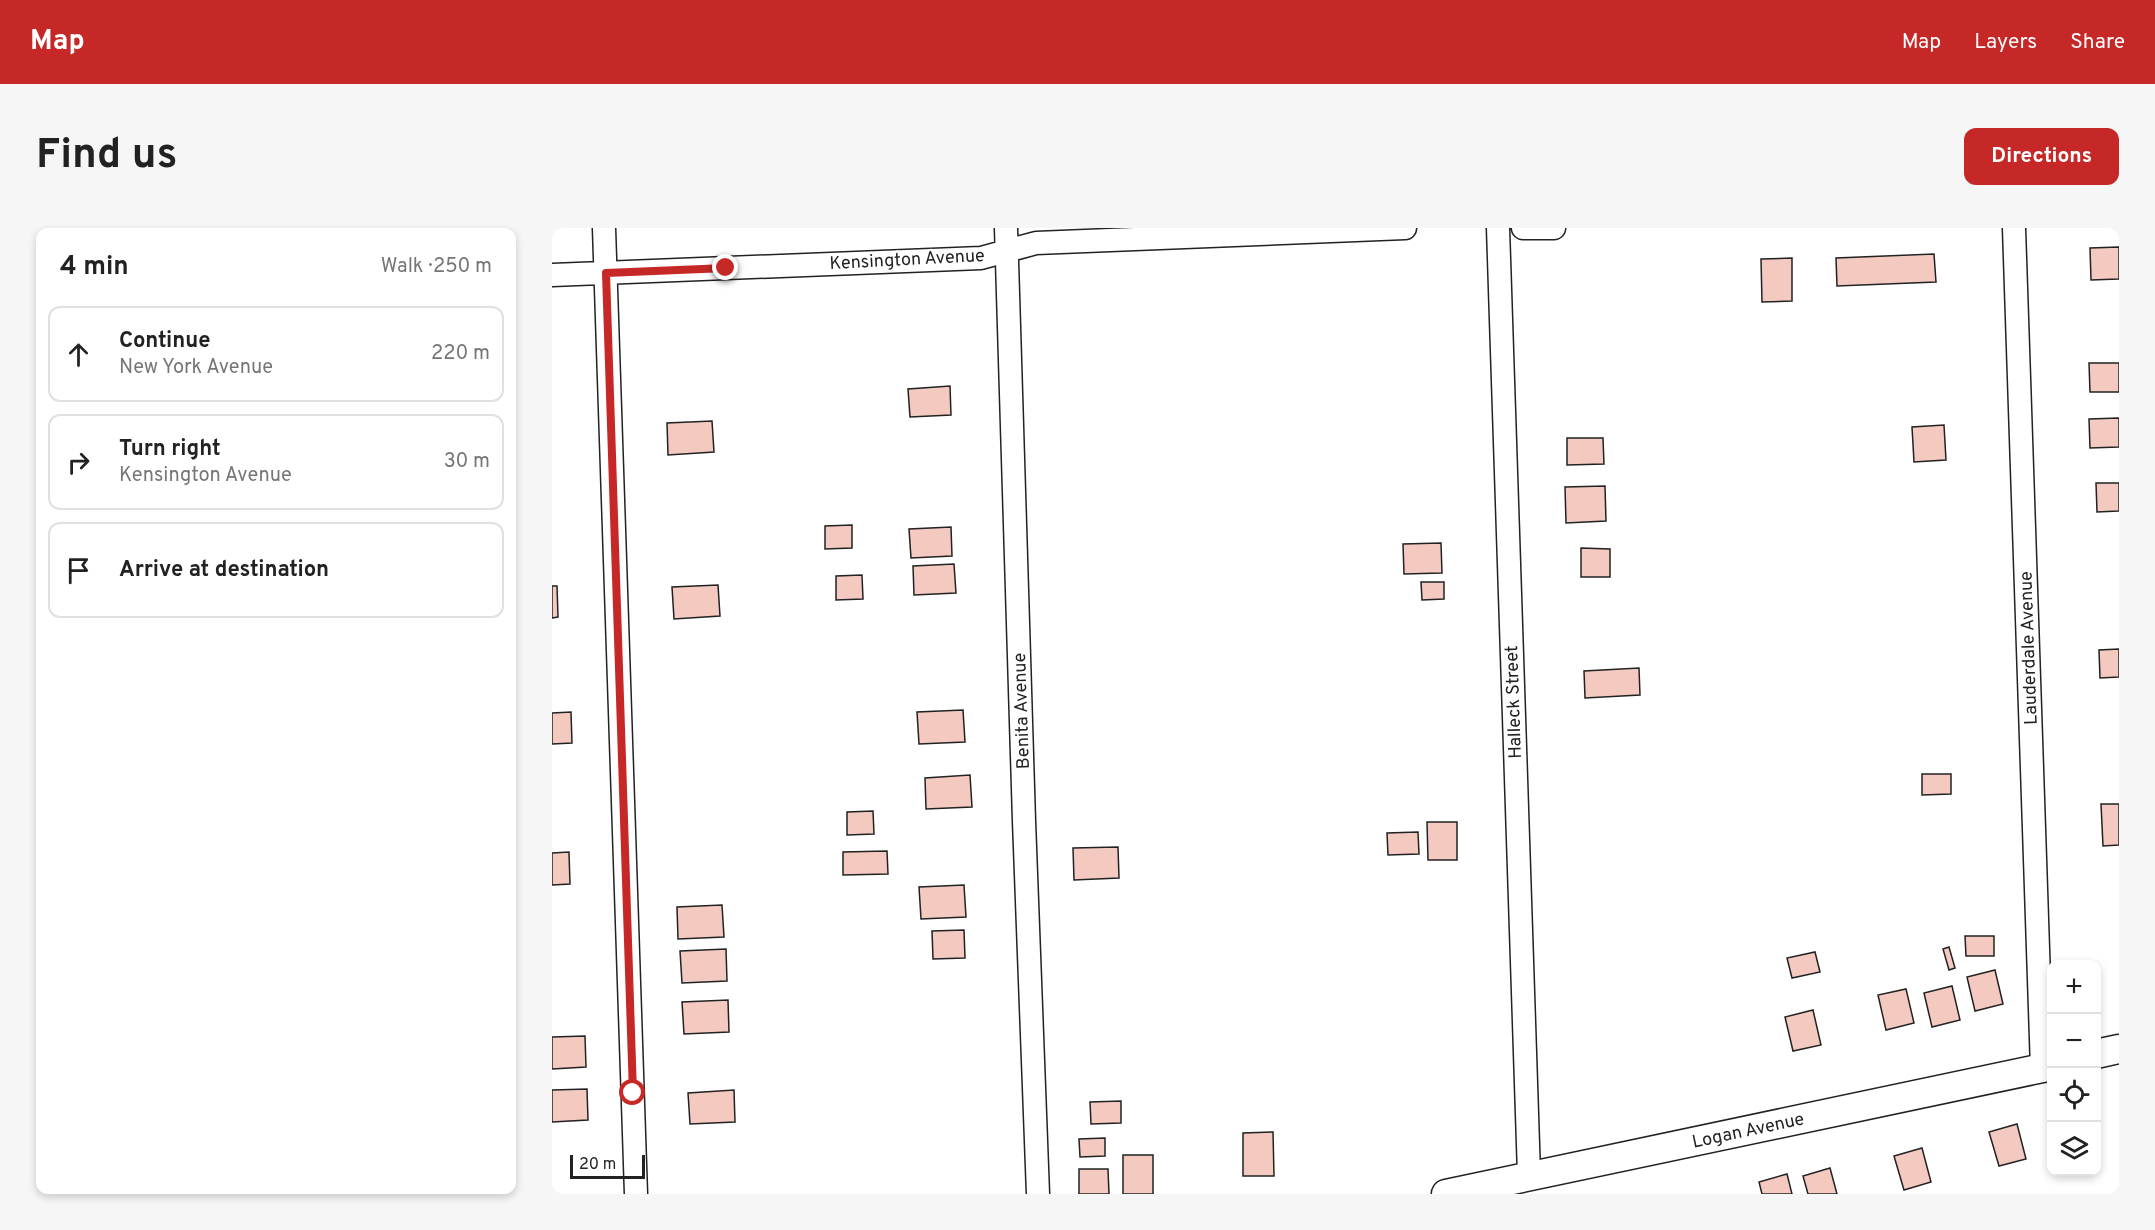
<!DOCTYPE html>
<meta charset="utf-8">
<style>
:root{--surface:#fff;--page:#f6f6f6;--text:#222;--muted:#767676;--line:#e0e0e0;--accent:#c62828}
body{margin:0;font-family:Overpass,sans-serif;background:var(--page);color:var(--text)}
.controls{position:absolute;right:18px;bottom:18px;display:grid;overflow:hidden;border-radius:12px;box-shadow:0 3px 9px #0003}
.controls button{width:54px;height:54px;display:grid;place-items:center;padding:0;border:0;border-bottom:2px solid var(--line);background:var(--surface);color:var(--text);font:30px sans-serif}
.scale{position:absolute;left:18px;bottom:15px;width:75px;box-sizing:border-box;padding-left:6px;border:3px solid #222;border-top:0;font-size:16px;line-height:21px;white-space:nowrap;color:#222;-webkit-text-stroke:4px #fff;paint-order:stroke}
.stop{position:absolute;width:18px;height:18px;margin:-14px;border:4px solid #c62828;border-radius:50%;background:#fff}
.stop.end{background:#c62828;border-color:#fff;box-shadow:0 2px 6px #0008}
.list{margin:0;padding:0;list-style:none}
h2{display:flex;justify-content:space-between;align-items:center;height:78px;margin:0;padding:0 24px;font-size:26px}
h2 small{font-size:20px;font-weight:400;color:var(--muted)}
.list li{display:grid;grid-template-columns:39px 1fr auto;gap:18px;align-items:center;box-sizing:border-box;height:96px;margin:0 12px 12px;padding:0 12px;border:2px solid var(--line);border-radius:12px}
.list b{display:block;font-size:22px;white-space:nowrap}
.list p{margin:0;font-size:20px;white-space:nowrap;color:var(--muted)}
.list em{font-size:20px;font-style:normal;color:var(--muted)}
.icon{flex:none;width:33px;height:33px;fill:none;stroke:currentColor;stroke-width:2;stroke-linecap:round;stroke-linejoin:round}
.map{position:relative;flex:none;width:1567px;height:966px;overflow:hidden;border-radius:12px}
header{display:flex;align-items:center;gap:36px;box-sizing:border-box;height:84px;padding:0 30px;background:var(--accent);color:#fff}
header strong{font-size:28px}
nav{display:flex;gap:33px;margin-inline-start:auto;font-size:21px}
.intro{display:flex;align-items:center;justify-content:space-between;box-sizing:border-box;height:144px;padding:0 36px}
h1{margin:0;font-size:42px}
.button{padding:15px 27px;border-radius:12px;background:var(--accent);color:#fff;font-size:21px;font-weight:700}
main{display:flex;gap:36px;padding:0 36px}
aside{flex:1;background:var(--surface);border-radius:12px;box-shadow:0 3px 9px #0003}
.map>svg:first-child{display:block}
</style>
<header>
<strong>Map</strong>
<nav><a>Map</a><a>Layers</a><a>Share</a></nav>
</header>
<div class="intro"><h1>Find us</h1><a class="button">Directions</a></div>
<main>
<aside>
<h2>4 min<small>Walk · 250 m</small></h2>
<ul class="list">
<li><svg class="icon" aria-label="ahead" viewBox="0 0 24 24"><path d="M12 20V5M6 11l6-6 6 6"/></svg><div><b>Continue</b><p>New York Avenue</p></div><em>220 m</em></li>
<li><svg class="icon" aria-label="right" viewBox="0 0 24 24"><path d="M7 20v-9h11M14 6l5 5-5 5"/></svg><div><b>Turn right</b><p>Kensington Avenue</p></div><em>30 m</em></li>
<li><svg class="icon" aria-label="arrive" viewBox="0 0 24 24"><path d="M6 21V4h12l-3 4 3 4H6"/></svg><div><b>Arrive at destination</b></div></li>
</ul>
</aside>
<div class="map">
<svg width="1567" height="966" viewBox="0 0 1567 966">
<rect width="100%" height="100%" fill="#fff"/>
<path fill="#f3c9c0" stroke="#222" stroke-width="1.5" d="M1567,19V51L1539,52L1538,20Z
M1382,26L1384,54L1285,58L1284,30Z
M1240,30V73L1210,74L1209,31Z
M1537,135H1567V164H1538Z
M398,158L399,187L358,189L356,161Z
M1567,190V219L1538,220L1537,191Z
M160,193L162,224L116,227L115,195Z
M1392,197L1394,232L1362,234L1360,199Z
M1015,210H1051L1052,236L1015,237Z
M1544,255H1567V283L1545,284Z
M1053,258L1054,293L1014,295L1013,259Z
M300,297V320L273,321V298Z
M399,299L400,328L359,330L357,301Z
M889,315L890,345L852,346L851,316Z
M1029,320L1058,321V349H1029Z
M402,336L404,365L362,367L361,338Z
M310,347L311,371L284,372V348Z
M869,354H892V371L870,372Z
M166,357L168,388L122,391L120,359Z
M0,358H5L6,389L0,390Z
M1567,421V449L1548,450L1547,422Z
M1087,440L1088,467L1033,470L1032,443Z
M411,482L413,514L367,516L365,484Z
M19,484L20,515L0,516V485Z
M1370,546H1399V566L1370,567Z
M418,547L420,579L374,581L373,550Z
M1549,576H1567V617L1551,618Z
M321,583L322,606L295,607V584Z
M875,594H905V632H876Z
M866,604L867,626L836,627L835,605Z
M566,619L567,650L522,652L521,620Z
M335,623L336,646L291,647V624Z
M17,624L18,656L0,657V625Z
M412,657L414,689L369,691L367,659Z
M170,677L172,709L126,711L125,679Z
M412,702L413,730L381,731L380,703Z
M1413,708H1442V728H1414Z
M1397,719L1403,740L1397,742L1391,721Z
M174,721L175,753L130,755L128,723Z
M1263,724L1268,744L1240,750L1235,730Z
M1443,742L1451,776L1423,783L1415,749Z
M1400,758L1408,792L1380,799L1372,765Z
M1354,761L1362,795L1334,802L1326,767Z
M176,772L177,804L132,806L130,774Z
M1261,782L1269,817L1241,823L1233,789Z
M33,808L34,839L0,841V809Z
M35,861L36,892L0,894V862Z
M182,862L183,894L138,896L136,865Z
M569,873V895L539,896L538,874Z
M1465,896L1474,931L1447,938L1437,904Z
M721,904L722,948H691V905Z
M553,910V928L528,929L527,911Z
M1370,920L1379,954L1352,962L1342,928Z
M571,927H601V966H571Z
M1278,940L1285,966H1256L1251,948Z
M527,941H556L557,966H527Z
M1235,946L1240,966H1210L1207,954Z"/>
<g fill="none" stroke-linecap="round" stroke-linejoin="round">
<g stroke="#222" stroke-width="25">
<path id="minor" d="M52,0L84,966
M454,0L472,593L486,966
M946,0L977,947
M971,0H1002
M1462,0L1490,841
M0,47L429,30L484,15L853,0"/>
</g>
<g stroke="#222" stroke-width="31">
<path id="tertiary" d="M1544,826L1567,821
M894,966L1500,838"/>
</g>
<use href="#minor" stroke="#fff" stroke-width="22"/>
<use href="#tertiary" stroke="#fff" stroke-width="28"/>
</g>
<g fill="none" stroke-linecap="round" stroke-linejoin="round">
<path stroke="#c62828" stroke-width="8" d="M81,865L54,45L174,40"/>
</g>
<g text-anchor="middle" stroke-width="4.5" stroke-linejoin="round" paint-order="stroke">
<g font-size="18" fill="#222" stroke="#fff">
<text transform="translate(355 31) rotate(-3)" y="6">Kensington Avenue</text>
<text transform="translate(1476 420) rotate(-92)" y="6">Lauderdale Avenue</text>
<text transform="translate(961 474) rotate(-92)" y="6">Halleck Street</text>
<text transform="translate(469 483) rotate(-92)" y="6">Benita Avenue</text>
<text transform="translate(1196 902) rotate(-12)" y="6">Logan Avenue</text>
</g>
</g>
</svg>
<div class="controls">
<button>+</button>
<button>−</button>
<button><svg class="icon" aria-label="locate" viewBox="0 0 24 24"><circle cx="12" cy="12" r="6"/><path d="M12 2v4M12 18v4M2 12h4M18 12h4"/></svg></button>
<button><svg class="icon" aria-label="layers" viewBox="0 0 24 24"><path d="M12 4l9 5-9 5-9-5zM3 14l9 5 9-5"/></svg></button>
</div>
<div class="scale">20 m</div>
<div class="stop" style="left:81px;top:865px"></div>
<div class="stop end" style="left:174px;top:40px"></div>
</div>
</main>
